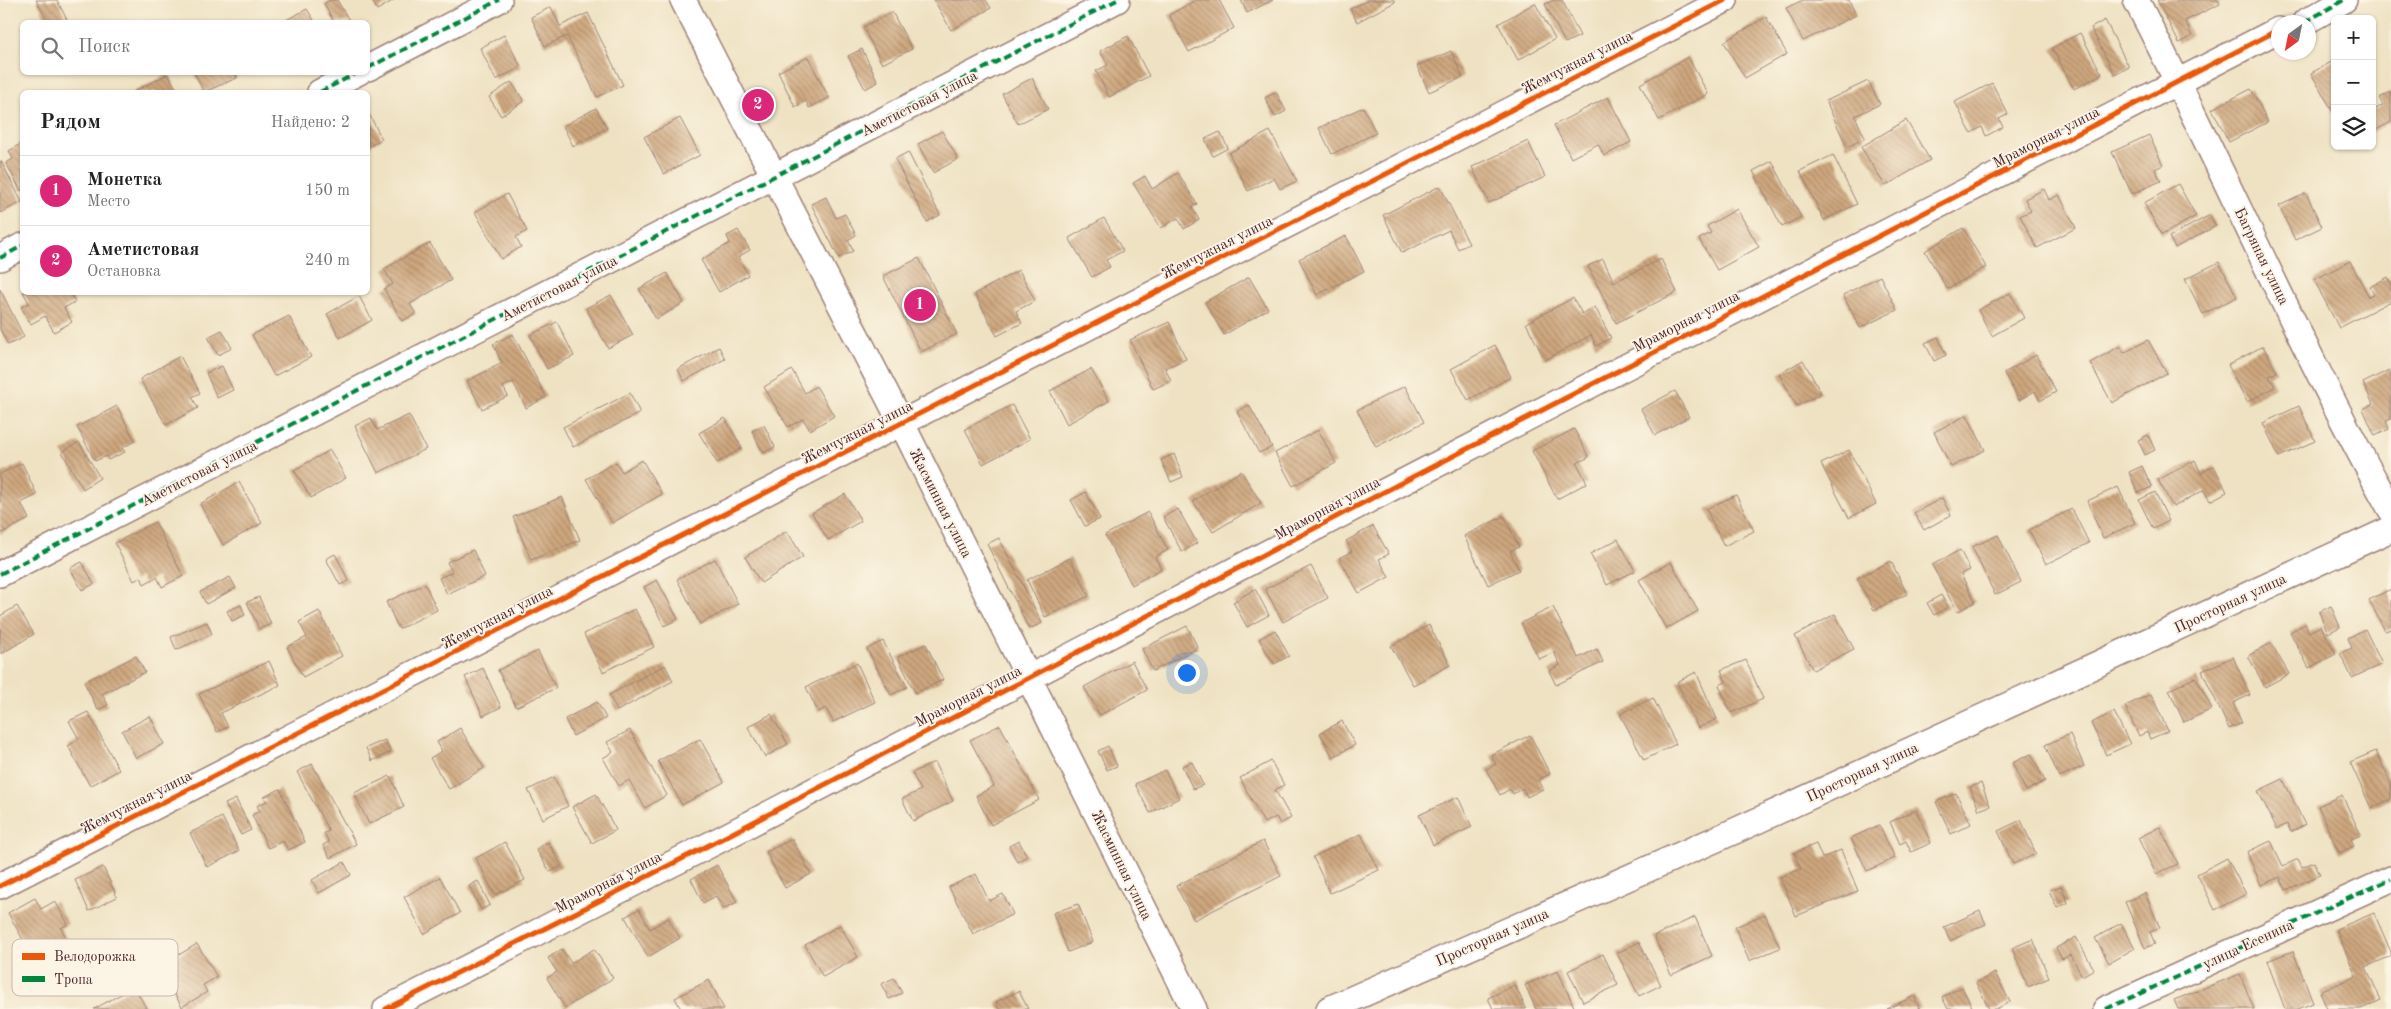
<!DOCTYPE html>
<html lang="ru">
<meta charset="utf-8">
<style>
:root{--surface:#fff;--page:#f2f2f2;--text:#222;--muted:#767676;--line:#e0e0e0;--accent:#db2777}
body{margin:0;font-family:"Old Standard TT",serif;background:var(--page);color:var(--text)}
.controls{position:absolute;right:15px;top:15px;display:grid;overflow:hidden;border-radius:8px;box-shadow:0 1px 4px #0004}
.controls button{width:45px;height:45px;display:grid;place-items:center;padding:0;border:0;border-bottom:1px solid var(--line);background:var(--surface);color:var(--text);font:25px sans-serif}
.compass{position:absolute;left:2271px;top:15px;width:45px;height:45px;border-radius:50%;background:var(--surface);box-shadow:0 1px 4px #0004;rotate:213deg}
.you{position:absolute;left:1186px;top:672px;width:18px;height:18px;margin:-12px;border:4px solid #fff;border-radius:50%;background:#1a73e8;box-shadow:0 0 0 8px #1a73e833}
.badge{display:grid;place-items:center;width:32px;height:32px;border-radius:50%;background:var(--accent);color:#fff;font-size:16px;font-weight:700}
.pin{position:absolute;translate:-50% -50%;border:2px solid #fff;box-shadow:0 1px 5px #0006}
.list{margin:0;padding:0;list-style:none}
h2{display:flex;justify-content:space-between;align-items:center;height:65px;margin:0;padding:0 20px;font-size:21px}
h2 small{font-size:16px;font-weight:400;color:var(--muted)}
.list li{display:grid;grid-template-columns:32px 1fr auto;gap:15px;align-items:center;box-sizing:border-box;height:70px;padding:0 20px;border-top:1px solid var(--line)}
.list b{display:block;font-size:19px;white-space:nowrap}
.list p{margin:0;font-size:16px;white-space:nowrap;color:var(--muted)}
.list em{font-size:16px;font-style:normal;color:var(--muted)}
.icon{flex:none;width:28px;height:28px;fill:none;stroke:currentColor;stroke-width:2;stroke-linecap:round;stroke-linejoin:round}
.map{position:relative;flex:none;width:2391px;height:1009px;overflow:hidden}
.search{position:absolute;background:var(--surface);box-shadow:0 1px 4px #0004;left:20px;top:20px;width:350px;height:55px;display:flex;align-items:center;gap:12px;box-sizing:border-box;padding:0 18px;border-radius:8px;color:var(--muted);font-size:19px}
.panel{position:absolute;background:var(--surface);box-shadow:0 1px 4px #0004;left:20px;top:90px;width:350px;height:205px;border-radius:8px}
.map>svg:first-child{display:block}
</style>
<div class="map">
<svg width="2391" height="1009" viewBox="0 0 2391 1009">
<defs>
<pattern id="building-back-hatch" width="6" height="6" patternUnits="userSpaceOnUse" patternTransform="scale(1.25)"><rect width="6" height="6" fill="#cea77e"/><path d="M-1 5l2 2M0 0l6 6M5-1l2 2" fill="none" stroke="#a98767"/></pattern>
</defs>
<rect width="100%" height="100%" fill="#fcf5e5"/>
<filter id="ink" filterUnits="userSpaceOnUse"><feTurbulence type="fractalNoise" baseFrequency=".02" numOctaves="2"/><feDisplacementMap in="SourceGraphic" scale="10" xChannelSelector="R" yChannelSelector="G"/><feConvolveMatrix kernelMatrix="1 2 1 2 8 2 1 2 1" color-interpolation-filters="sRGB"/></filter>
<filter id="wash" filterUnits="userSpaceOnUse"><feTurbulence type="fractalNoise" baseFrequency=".0096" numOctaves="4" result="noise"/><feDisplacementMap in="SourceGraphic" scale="20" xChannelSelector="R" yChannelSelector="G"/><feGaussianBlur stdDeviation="1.12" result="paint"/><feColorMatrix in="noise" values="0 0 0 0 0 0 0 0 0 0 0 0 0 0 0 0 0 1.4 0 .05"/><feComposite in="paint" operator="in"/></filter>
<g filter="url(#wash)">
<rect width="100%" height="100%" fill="#efe2c3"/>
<g id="blocks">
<path fill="url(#building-back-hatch)" d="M36,0H57L68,22H48Z
M330,0H337L350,22H334L324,4Z
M372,0H394L377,10Z
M934,0H986L991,8L951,30Z
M1196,0H1219L1234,28L1189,52L1169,15Z
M1241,0H1273L1247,13Z
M1368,0H1394L1395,2L1357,22L1350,9Z
M1554,0H1562L1580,36L1565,43L1545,4Z
M1803,0H1849L1856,15L1803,41L1786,8Z
M2157,0H2218L2220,4L2185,21L2192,36L2179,43Z
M1535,3L1555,39L1518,60L1498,24Z
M551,7L560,26L588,13L623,85L597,97L567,36L545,46L531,17Z
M307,9L315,22H282Z
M892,12L912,49L882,64L863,27Z
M1766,17L1787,54L1745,78L1724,42Z
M2105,20L2129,67L2115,75L2091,28Z
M2080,33L2102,74L2074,89L2052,48Z
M504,35L521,67L496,80L480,48Z
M1128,36L1149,76L1109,97L1096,71L1108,65L1100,51Z
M862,49L878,82L865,89L848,56Z
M1451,51L1463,77L1429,92L1417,66Z
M808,57L829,98L809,108L806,101L795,107L778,72Z
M1688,57L1708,94L1659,120L1640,84Z
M2335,60V111L2333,112L2311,73Z
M194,72H235L237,78L204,92Z
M168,74L178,92H133Z
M1032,78L1048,109L1018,124L1002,94Z
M1868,81L1880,104L1855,116L1865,138L1847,147L1826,101Z
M511,82L524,101L501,116L489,97Z
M1992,83L2008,114L1999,119L2003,127L1986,136L1982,127L1971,133L1955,102Z
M2251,89L2268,122L2229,142L2212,109Z
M1276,92L1286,111L1275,117L1265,98Z
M2391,92V122L2372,132V111L2383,105L2379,98Z
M1608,97L1631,142L1604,156L1598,144L1571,158L1554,125Z
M1363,107L1376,133L1332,154L1319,128Z
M596,108L607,128L573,146L563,126Z
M368,112L382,139L368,147Z
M680,118L700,155L664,174L644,137Z
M1906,120L1930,160L1885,186L1861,147Z
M942,131L958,159L933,173L918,144Z
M1270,131L1297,181L1280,189L1274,178L1248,191L1229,153Z
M1220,132L1228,148L1213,156L1205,139Z
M2149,135L2163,165L2155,169L2161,181L2132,194L2112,152Z
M1528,141L1545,177L1489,203L1472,167Z
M22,143V190L21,191L6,163L13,159L9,151Z
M908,152L940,215L927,222L895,159Z
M1833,155L1857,204L1824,220L1800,171Z
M1,161L22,202L0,213V162Z
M1772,161L1801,217L1782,227L1753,171Z
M1178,173L1197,204L1192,207L1199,220L1184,229L1178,218L1161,228L1133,183L1145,176L1152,189Z
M2178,184L2196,216L2162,235L2144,203Z
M1440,186L1469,244L1458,249L1449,230L1402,253L1383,215Z
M2044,189L2049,200L2059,195L2076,228L2037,248L2020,216L2031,211L2025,199Z
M2306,193L2322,227L2295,240L2279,206Z
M507,194L527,231L516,237L521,247L501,259L475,212Z
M826,197L836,218L845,214L856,235L848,240L853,251L839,258L811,204Z
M1737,209L1759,247L1717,270L1699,239L1711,233L1707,226Z
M2210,215L2216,226L2175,248L2169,237Z
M1104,218L1123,251L1106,260L1110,267L1092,277L1069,238Z
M1963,228L1986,267L1947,289L1925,251Z
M738,230L750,250L738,257L748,275L719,292L701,260L730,243L727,236Z
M1346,236L1364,271L1317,295L1299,259Z
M430,243L451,280L410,304L416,314L402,321L384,289L393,284L384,269Z
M919,258L957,334L921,352L883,276Z
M1603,259L1614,282L1661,259L1677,292L1616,323L1588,266Z
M2350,261L2369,297L2374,295L2370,287L2388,277L2391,283V301L2339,328L2314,280Z
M2219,262L2237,297L2203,314L2185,279Z
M1019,270L1035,301L1016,311L1022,323L997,336L975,294Z
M667,273L684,303L656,319L639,289Z
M1880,276L1897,310L1860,328L1843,295Z
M1249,277L1268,309L1224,335L1205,302Z
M0,289L24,337L8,345L0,329Z
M23,292H70L75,302L64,308L72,322L54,332L45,316L31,324L21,307L29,303Z
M2010,293L2024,318L1992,336L1978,310Z
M611,295L633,335L608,348L586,308Z
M359,296L372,320L340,338L327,314Z
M1573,298L1582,314L1595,307L1611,338L1596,346L1591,335L1545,360L1526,323Z
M289,316L311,357L274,376L252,335Z
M557,322L574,356L547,369L530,335Z
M1169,322L1186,359L1165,368L1171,381L1153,389L1130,340Z
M222,330L232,348L218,355L208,337Z
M513,334L546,397L526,408L513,382L503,387L508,396L482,409L467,381L502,363L493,344Z
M1938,337L1946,355L1934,361L1925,343Z
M2148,340L2167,373L2112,403L2090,363L2120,346L2124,353Z
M1495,345L1511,377L1468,400L1451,369Z
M2263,346L2277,372L2269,376L2275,387L2247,402L2228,365Z
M719,347L725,359L684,381L678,369Z
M2036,355L2056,392L2040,401L2035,391L2019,400L2004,373Z
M180,356L200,393L192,397L198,408L166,425L140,379Z
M1803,360L1821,393L1797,406L1779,374Z
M222,366L233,390L217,398L206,373Z
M1091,369L1109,401L1067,424L1050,391Z
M792,370L805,393L816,386L834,416L810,430L803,419L788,427L764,387Z
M2389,370L2391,375V419L2386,421L2389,429L2375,436L2363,409L2373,404L2363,383Z
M1405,386L1424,422L1376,447L1357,410Z
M1675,391L1689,417L1655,435L1641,409Z
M630,393L640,413L573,447L563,427Z
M1012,405L1030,439L983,464L965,429Z
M1249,405L1272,447L1259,453L1237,412Z
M117,406L135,441L122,448L125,452L108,460L106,456L95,461L77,427Z
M2299,406L2315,441L2279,457L2263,423Z
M409,415L426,449L378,473L355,426L371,418L377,430Z
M1967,415L1985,450L1951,467L1934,432Z
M725,418L742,448L717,463L699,433Z
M764,425L775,447L763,453L752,431Z
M1574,429L1589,457L1577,463L1587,483L1557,499L1532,451Z
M1318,430L1336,463L1293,486L1275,453Z
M2148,435L2155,450L2145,455L2138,440Z
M79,442L100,478L83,489L62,452Z
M330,450L346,478L311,498L294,470Z
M1849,450L1876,504L1849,518L1821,464Z
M1174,454L1183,477L1171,482L1161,460Z
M642,460L662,494L612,523L586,479L616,462L622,472Z
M2195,460L2201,473L2214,466L2227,492L2210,501L2204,490L2173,507L2158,480Z
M22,463L37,495L21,503L29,519L0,534V474Z
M2142,466L2152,487L2138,493L2129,472Z
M1241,471L1261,503L1213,532L1193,501Z
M239,482L262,523L223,545L200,504Z
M2118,487L2135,523L2103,538L2087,501Z
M1086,492L1100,519L1085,526L1071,500Z
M2155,492L2169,521L2153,529L2139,500Z
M845,494L861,521L828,540L812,513Z
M1736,495L1754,531L1724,546L1706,509Z
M562,497L580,540L531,560L513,517Z
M1942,498L1951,515L1924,530L1914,513Z
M1178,509L1197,543L1182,552L1163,517Z
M2072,509L2089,543L2046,564L2029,530Z
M1148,512L1168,550L1155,557L1161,569L1132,585L1105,535Z
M1504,516L1519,547L1510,551L1519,570L1488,585L1464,536Z
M155,522L183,576L162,587L157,577L144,584L141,577L134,581L115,543Z
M1373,526L1389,554L1379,559L1389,577L1359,593L1339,558L1352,551L1346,541Z
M787,531L803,557L761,583L745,557Z
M1998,535L2021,582L1995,595L1972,547Z
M999,538L1042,623L1029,629L987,544Z
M1618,539L1635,571L1607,585L1590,554Z
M473,550L485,576L447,594L439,578L452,572L447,562Z
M1960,550L1970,570L1961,574L1975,602L1957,612L1932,565Z
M335,554L349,581L340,585L326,559Z
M1070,558L1089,596L1045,617L1027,580Z
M715,559L738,604L700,624L677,579Z
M1891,561L1907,594L1874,610L1857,578Z
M82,562L94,584L82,590L70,568Z
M1671,562L1698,611L1666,629L1639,580Z
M1311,566L1328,598L1283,622L1265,589Z
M230,577L236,588L206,604L200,592Z
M657,580L678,619L664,626L644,587Z
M425,584L437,610L399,629L386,602Z
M1255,589L1269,615L1247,627L1233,602Z
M2391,589V629L2385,631L2369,600Z
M1941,595L1948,607L1934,615L1927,603Z
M259,597L271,624L259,629L247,602Z
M241,605L245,615L232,621L227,611Z
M17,606L34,634L1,654L0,616Z
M2331,606L2340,627L2328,633L2319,612Z
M1553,607L1578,658L1597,649L1603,662L1556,685L1549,671L1560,665L1554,652L1539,659L1521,623Z
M635,609L654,647L603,672L584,634Z
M319,611L342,656L303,677L287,647L307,637L299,622Z
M1835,614L1854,649L1813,670L1795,636Z
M207,622L212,634L176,650L171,637Z
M2305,624L2309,632L2321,626L2336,654L2309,668L2290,632Z
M1429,625L1450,665L1413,685L1391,646Z
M1187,626L1198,648L1153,671L1142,649Z
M2365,629L2382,664L2352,678L2340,653L2352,648L2348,638Z
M1275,630L1289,656L1274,664L1259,639Z
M883,641L907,687L891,695L867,649Z
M2271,643L2289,674L2265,687L2248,656Z
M926,644L943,680L915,693L898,657Z
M538,651L556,688L516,707L498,670Z
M136,656L145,672L102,694L108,705L98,710L84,682Z
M2233,657L2250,695L2233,703L2242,723L2229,729L2202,671Z
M1746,660L1763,699L1731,713L1719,685L1726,682L1721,670Z
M269,661L280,685L221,713L228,727L217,732L199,694Z
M1132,661L1147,690L1100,715L1084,687Z
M857,663L875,702L833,722L826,708L818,712L806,687Z
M665,665L673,681L617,711L609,695Z
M483,668L501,707L483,716L465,677Z
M1696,672L1717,719L1698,728L1677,682Z
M2196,677L2212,709L2184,722L2169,690Z
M2151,694L2168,731L2150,739L2147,732L2139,736L2125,706Z
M1653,698L1676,744L1644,760L1620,714Z
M597,702L606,718L573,736L565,719Z
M88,712L119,770L90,786L68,746L79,739L69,721Z
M2114,712L2130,744L2106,755L2091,723Z
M771,714L788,744L765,757L748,727Z
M150,716L164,744L136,758L122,731Z
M1342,721L1355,745L1333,757L1320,733Z
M1000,725L1039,800L991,825L976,796L994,786L970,740Z
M460,728L484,768L449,789L430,758L442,751L437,742Z
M630,730L667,795L645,808L629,780L619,786L603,758L613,752L607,742Z
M2070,734L2084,766L2059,777L2045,745Z
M1530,735L1550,774L1538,780L1543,789L1527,797L1523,788L1513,794L1510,789L1500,795L1486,769L1496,764L1491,755Z
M700,739L724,782L682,805L658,761Z
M385,740L391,752L372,761L366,748Z
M1108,746L1117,766L1107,770L1098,751Z
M2376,751L2391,784V799L2371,808L2350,762Z
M2031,754L2045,781L2026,791L2012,763Z
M1271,761L1284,785L1275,790L1291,818L1280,824L1276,817L1264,823L1240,778Z
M934,762L953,801L913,821L902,799L921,790L912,773Z
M1192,762L1203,785L1193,789L1182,766Z
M312,764L356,844L330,858L323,845L329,842L324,833L329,831L297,772Z
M1165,770L1179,798L1150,813L1135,784Z
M390,776L404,807L369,824L354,793Z
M554,777L568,806L543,819L528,790Z
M2283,779L2305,825L2291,832L2287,824L2277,829L2258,791Z
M1981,783L1990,806L1979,810L1970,787Z
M280,789L305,842L288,850L283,841L268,848L252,815L260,811L257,806L267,801L264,797Z
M1956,793L1971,824L1951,834L1936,802Z
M596,794L616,830L592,843L572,807Z
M2342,795L2361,835L2351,839L2354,846L2339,853L2318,806Z
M1458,797L1472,827L1433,845L1419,815Z
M236,799L251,830L241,835L225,804Z
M1916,810L1931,843L1911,852L1906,841L1900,844L1890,822Z
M222,817L239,851L207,867L190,833Z
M2021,820L2036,854L2013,864L1998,831Z
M1879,825L1895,858L1867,871L1851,838Z
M2160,827L2178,864L2156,874L2138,838Z
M1361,834L1379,870L1330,893L1313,857Z
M792,839L811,874L785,888L766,852Z
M1019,841L1027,856L1017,862L1009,846Z
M1263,841L1281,876L1194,920L1176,886Z
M2271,841L2283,866L2298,859L2302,867L2314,862L2320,875L2286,890L2280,877L2261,885L2247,852Z
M505,842L525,880L495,895L476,858Z
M548,842L562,866L550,872L536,849Z
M1816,844L1822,858L1841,850L1858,891L1796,916L1780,877L1801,869L1794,853Z
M2227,858L2246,894L2215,910L2197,874Z
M344,862L351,875L319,893L312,880Z
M717,865L737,902L723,909L716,896L703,903L691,879Z
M103,867L117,897L89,911L75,880Z
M976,874L989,901L1003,894L1013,914L973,934L949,887Z
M440,877L460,913L424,934L404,897Z
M478,881L490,905L481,910L469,886Z
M2061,886L2068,903L2057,908L2049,890Z
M2145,893L2160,928L2150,932L2155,944L2145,948L2125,902Z
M35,898L41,909L55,901L68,924L61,928L67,940L58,945L64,955L39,968L8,913Z
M1078,904L1093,942L1068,952L1053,913Z
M639,909L650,929L668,918L680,938L648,957L625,917Z
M1980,911L1986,924L1950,941L1944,927Z
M2374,913L2391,952V956L2366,967L2381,1000L2361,1009H2327L2320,992L2356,976L2336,929Z
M1765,914L1780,948L1749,961L1735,927Z
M1695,917L1712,956L1671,975L1654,936Z
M2121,923L2135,948L2109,963L2095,938Z
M840,925L858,957L823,977L805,945Z
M2076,937L2094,969L2082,976L2071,955L2062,959L2056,948Z
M2033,939L2049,978L2028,987L2012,948Z
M1639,942L1661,985L1639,996L1617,953Z
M197,944L217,977L203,985L207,992L182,1007L167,981L176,976L167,962Z
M562,949L571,963L594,949L613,978L565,1008L547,978L557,972L548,958Z
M2293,951L2313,1003L2298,1009H2285L2267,961Z
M1603,954L1618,985L1583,1002L1568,971Z
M1558,971L1575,1009H1536L1525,985Z
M1995,973L2010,1002L1996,1009H1989L1976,983Z
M2240,974L2254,1009H2178L2174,1000Z
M894,978L902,993L889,999L881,984Z
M709,980L724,1009H681L675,998Z
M1515,985L1526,1009H1493L1488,998Z
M134,987L147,1009H94Z
M1962,987L1973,1009H1948L1942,997Z
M1019,991L1028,1009H999L996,1002Z
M1914,996L1920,1009H1887Z"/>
</g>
</g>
<g filter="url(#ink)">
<use href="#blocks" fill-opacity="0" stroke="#9c8077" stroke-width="1"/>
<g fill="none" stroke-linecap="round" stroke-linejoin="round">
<g stroke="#9c8077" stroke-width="28">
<path id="minor" d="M683,0L902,424L1194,1009
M2136,0C2224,169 2298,344 2391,510
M2305,22L2344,0
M368,68L499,0
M320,92L359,72
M0,258L22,246
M0,574L1117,0
M0,886L1725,0
M386,1009L723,838L1401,483L2278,30
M1329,1009L1737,830L2391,529
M2106,1009L2391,879"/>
</g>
<use href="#minor" stroke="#fff" stroke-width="25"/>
<path stroke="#00873e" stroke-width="4" stroke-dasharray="8 4" stroke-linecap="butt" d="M2305,22L2344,0
M368,68L499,0
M320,92L359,72
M0,258L22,246
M0,574L1117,0
M2106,1009L2391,879"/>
<g stroke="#fcf5e5" stroke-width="8">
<path id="cycleway" d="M0,886L1725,0
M386,1009L723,838L1401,483L2278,30"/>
</g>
<use href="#cycleway" stroke="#e8590c" stroke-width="5"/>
</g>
</g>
<g text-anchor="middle" stroke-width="4" stroke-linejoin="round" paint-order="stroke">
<g font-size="15" fill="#4a1f2b" stroke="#fcf5e5">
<text transform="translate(1577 62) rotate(-27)" y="5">Жемчужная улица</text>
<text transform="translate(919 103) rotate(-27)" y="5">Аметистовая улица</text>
<text transform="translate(2046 137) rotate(-27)" y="5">Мраморная улица</text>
<text transform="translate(1217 247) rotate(-27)" y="5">Жемчужная улица</text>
<text transform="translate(2262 256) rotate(64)" y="5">Багряная улица</text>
<text transform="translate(559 288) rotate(-27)" y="5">Аметистовая улица</text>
<text transform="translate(1686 321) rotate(-27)" y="5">Мраморная улица</text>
<text transform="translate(857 432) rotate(-27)" y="5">Жемчужная улица</text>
<text transform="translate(199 473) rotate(-27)" y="5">Аметистовая улица</text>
<text transform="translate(941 503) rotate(63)" y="5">Жасминная улица</text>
<text transform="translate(1327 508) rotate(-28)" y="5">Мраморная улица</text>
<text transform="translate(2230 603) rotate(-25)" y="5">Просторная улица</text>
<text transform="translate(497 617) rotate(-27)" y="5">Жемчужная улица</text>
<text transform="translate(968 696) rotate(-27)" y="5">Мраморная улица</text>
<text transform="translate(1862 772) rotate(-25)" y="5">Просторная улица</text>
<text transform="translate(136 802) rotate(-27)" y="5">Жемчужная улица</text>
<text transform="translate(1122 865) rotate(64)" y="5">Жасминная улица</text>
<text transform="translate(608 882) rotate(-27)" y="5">Мраморная улица</text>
<text transform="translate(1492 937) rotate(-24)" y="5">Просторная улица</text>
<text transform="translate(2248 944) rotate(-25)" y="5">улица Есенина</text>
</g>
</g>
<rect x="12" y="939" width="166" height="57" rx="8" fill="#fcf5e5" stroke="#c7b5ad" stroke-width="1"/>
<rect x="22" y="953" width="23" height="7" fill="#e8590c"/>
<rect x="22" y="976" width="23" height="6" fill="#00873e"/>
<g font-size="14" fill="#4a1f2b">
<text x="54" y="961">Велодорожка</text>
<text x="54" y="984">Тропа</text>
</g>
</svg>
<div class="controls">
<button>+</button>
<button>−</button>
<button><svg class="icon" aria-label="layers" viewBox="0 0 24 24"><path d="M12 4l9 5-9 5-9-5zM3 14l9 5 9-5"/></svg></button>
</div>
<svg class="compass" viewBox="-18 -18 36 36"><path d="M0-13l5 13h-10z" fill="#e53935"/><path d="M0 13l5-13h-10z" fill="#767676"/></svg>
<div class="you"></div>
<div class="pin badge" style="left:920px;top:305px">1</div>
<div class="pin badge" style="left:758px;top:105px">2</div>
<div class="search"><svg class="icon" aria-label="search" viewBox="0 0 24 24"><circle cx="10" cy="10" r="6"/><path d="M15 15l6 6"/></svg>Поиск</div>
<section class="panel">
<h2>Рядом<small>Найдено: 2</small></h2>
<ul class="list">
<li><span class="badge">1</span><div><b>Монетка</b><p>Место</p></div><em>150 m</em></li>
<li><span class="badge">2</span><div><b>Аметистовая</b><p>Остановка</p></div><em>240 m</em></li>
</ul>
</section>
</div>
